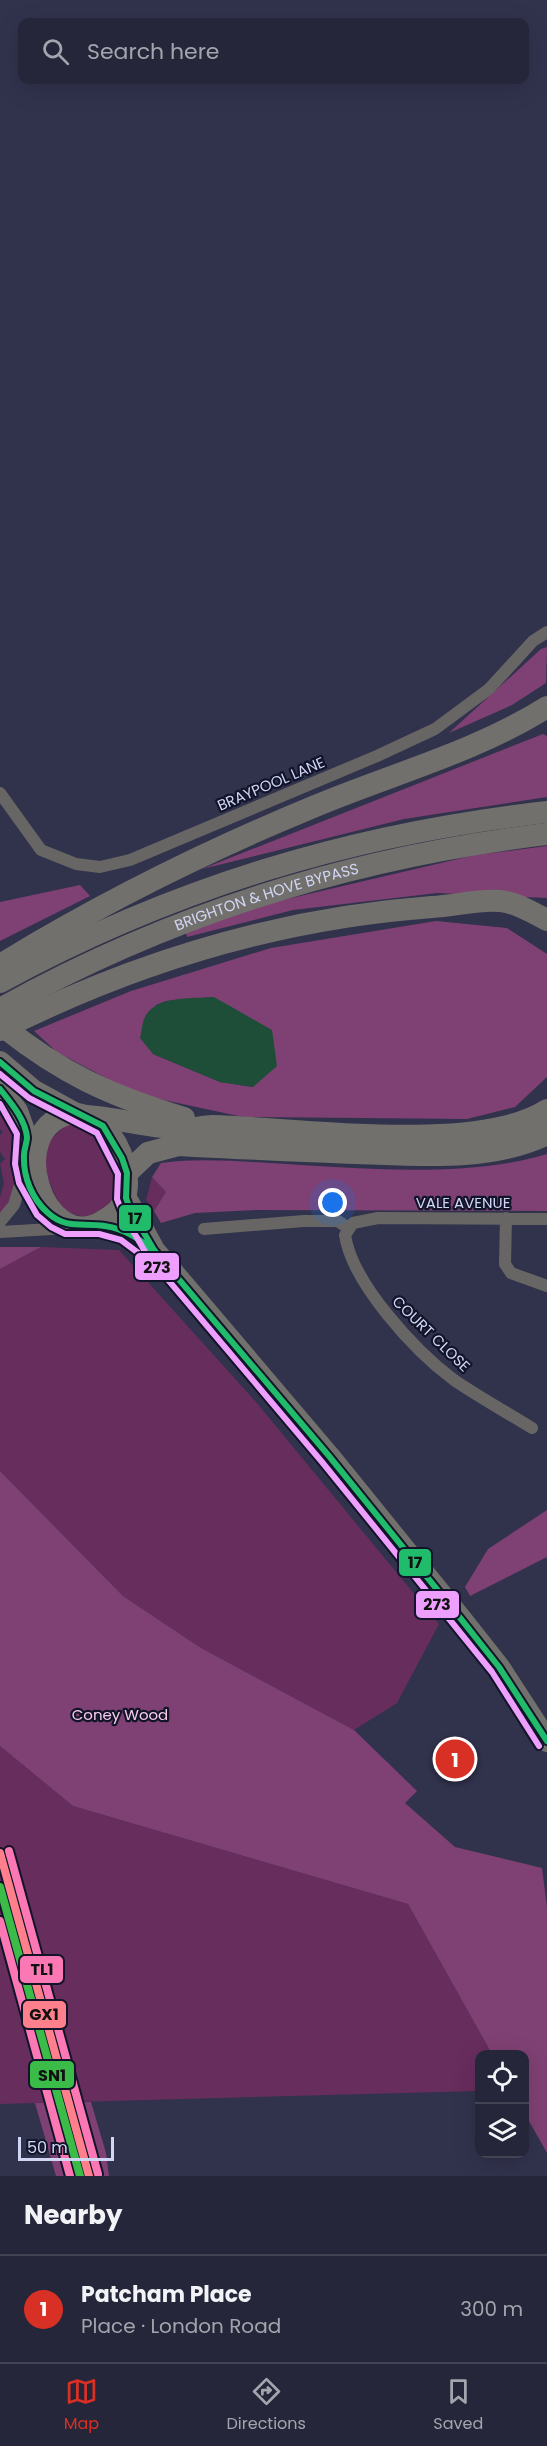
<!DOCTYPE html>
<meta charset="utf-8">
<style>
:root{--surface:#252639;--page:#313244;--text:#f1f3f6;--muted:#a3a5ae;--line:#424353;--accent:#d93025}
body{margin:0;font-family:Poppins,sans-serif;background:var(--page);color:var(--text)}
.controls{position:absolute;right:18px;bottom:18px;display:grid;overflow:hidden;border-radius:12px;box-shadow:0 6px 24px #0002}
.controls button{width:54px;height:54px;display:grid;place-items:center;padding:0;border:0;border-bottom:2px solid var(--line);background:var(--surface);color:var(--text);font:30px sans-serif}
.scale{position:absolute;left:18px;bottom:15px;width:96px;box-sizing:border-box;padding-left:6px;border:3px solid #d1d6f5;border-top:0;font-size:16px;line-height:21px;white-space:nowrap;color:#d1d6f5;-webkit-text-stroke:4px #121429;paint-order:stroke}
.you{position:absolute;left:333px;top:1203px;width:21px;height:21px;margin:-15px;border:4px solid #fff;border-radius:50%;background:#1a73e8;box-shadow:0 0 0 9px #1a73e833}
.badge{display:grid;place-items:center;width:39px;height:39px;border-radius:50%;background:var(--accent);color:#fff;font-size:20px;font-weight:700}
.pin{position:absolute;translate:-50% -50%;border:3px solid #fff;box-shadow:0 2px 6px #0006}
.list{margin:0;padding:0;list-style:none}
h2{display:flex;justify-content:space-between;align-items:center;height:78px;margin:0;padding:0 24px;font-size:26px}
h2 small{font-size:20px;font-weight:400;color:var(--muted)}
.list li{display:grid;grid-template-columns:39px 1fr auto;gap:18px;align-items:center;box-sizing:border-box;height:108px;padding:0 24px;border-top:2px solid var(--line)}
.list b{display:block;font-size:22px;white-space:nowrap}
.list p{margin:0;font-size:20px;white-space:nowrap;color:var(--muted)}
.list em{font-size:20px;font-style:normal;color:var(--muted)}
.icon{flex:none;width:33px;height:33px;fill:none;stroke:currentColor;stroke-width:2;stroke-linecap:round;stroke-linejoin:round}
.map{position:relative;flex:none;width:547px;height:2176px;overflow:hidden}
.search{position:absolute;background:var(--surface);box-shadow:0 6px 24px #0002;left:18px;right:18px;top:18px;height:66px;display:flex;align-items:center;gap:15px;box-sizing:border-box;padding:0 21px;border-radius:12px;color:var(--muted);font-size:22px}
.sheet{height:186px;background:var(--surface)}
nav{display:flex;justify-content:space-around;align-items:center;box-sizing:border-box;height:84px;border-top:2px solid var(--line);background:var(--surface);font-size:16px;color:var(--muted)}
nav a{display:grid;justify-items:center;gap:3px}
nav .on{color:var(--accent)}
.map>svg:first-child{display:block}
</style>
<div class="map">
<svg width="547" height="2176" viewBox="0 0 547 2176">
<rect width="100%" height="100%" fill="#31324c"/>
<path fill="#672d5d" d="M0,1101L16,1133L17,1149L15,1191L12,1200L0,1215V1197L4,1183L0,1164L5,1159L0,1152V1135L3,1132L0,1129Z
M66,1125H82L95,1131L117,1163L116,1194L109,1205L98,1212L85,1217L63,1212L36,1153Z
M152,1177L166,1192L154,1211L146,1200Z
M41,1247L119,1250L256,1402L439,1624L397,1703L354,1730L201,1648L123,1596L0,1471V1269Z
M0,1746L73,1806L408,1904L492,2054H480L479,2091L0,2104Z"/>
<path fill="#7f4173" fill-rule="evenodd" d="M547,647L546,683L512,705L449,733L541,649Z
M543,734L547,736V797L404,819L202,869Z
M547,846V898L437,893L293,910L187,937L185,930L266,904L475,855Z
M80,885L90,896L0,941V902Z
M436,921L507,928L547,954V1077L515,1107L467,1119L243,1117L136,1094L57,1052L34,1031L131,991L271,948ZM214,997L253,1087L220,1082L153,1054L156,1005L166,1001Z
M547,1154V1211L256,1210L195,1213L161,1223L154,1211L166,1192L152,1177L161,1163C198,1158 232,1161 270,1163C355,1168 465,1179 547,1154Z
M0,1247H41L0,1269Z
M0,1471L123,1596L201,1648L354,1730L417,1791L405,1803L455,1847L542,1868L547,1907V2153L525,2114L524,2054H492L408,1904L73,1806L0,1746Z
M547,1510V1557L470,1596L465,1587L488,1549Z
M91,2102L106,2153L109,2176H56L35,2103Z"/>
<path fill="#1e4e38" d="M214,997L272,1030L277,1066L253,1087L220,1082L153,1054L140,1038C142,1031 142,1021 146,1015C159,995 193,999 214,997Z"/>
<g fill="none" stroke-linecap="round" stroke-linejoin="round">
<path stroke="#676664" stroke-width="12" d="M0,793L41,850L76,864L100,867L130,860L377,756L435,729L489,689L533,641L547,632
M506,1218L505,1264L511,1273L547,1286
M0,1222L14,1205L24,1171
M204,1229L304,1221H338L348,1228
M0,1232L69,1228
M532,1428C506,1412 479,1397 454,1380C415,1351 352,1283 345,1235L353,1223L378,1218L547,1219"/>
<g stroke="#72706c" stroke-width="22">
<path d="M0,965C100,904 204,852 313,807C391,774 474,753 547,707"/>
<path d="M0,982C173,888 351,834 547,812"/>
<path id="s1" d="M0,1009C170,914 354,857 547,834"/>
<path d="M0,1024C60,1073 111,1096 184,1118"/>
<path d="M0,1030C135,962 281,918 432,907C454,906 479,899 500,901C516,902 533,913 547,920"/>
<path d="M0,1062L34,1091L74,1113"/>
<path d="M0,1089L17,1111L27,1139"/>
<path d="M74,1113C84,1115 96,1119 103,1126C122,1145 135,1183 121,1206C117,1213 110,1217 103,1221C44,1258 0,1125 74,1113Z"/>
<path d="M85,1116C118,1118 152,1128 185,1129C194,1129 203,1126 212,1126C296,1128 477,1155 547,1110"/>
<path d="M127,1173L148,1153L178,1145C238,1148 297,1151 357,1153C417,1155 491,1162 547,1134"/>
<path d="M126,1198L154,1250L329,1456L461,1619L499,1667L547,1741"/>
</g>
<g stroke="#121429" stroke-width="10">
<path id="bus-1" d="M0,1062L34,1091L103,1126L122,1158L127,1173L126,1198L130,1209L154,1250L329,1456L461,1619L499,1667L547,1741
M0,1089C11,1103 25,1119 27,1137C27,1143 24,1149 24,1155C23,1177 32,1199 48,1213C67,1230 83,1222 105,1226C127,1229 145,1242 160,1258"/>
</g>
<g stroke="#121429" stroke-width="10">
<path id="bus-2" d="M0,1074L29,1098L97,1133L118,1174L117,1199L122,1212L147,1255L322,1462L454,1625L492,1672L539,1746
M0,1104L17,1134L15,1164L19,1183L37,1215L51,1227L65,1234H99L121,1240L153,1264"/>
</g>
<use href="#bus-1" stroke="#20bc6c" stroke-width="6"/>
<use href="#bus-2" stroke="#ee9ffe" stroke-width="6"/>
<g stroke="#121429" stroke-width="12">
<path id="rail-1" d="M0,1853L89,2176"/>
</g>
<g stroke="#121429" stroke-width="12">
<path id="rail-2" d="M0,1887L80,2176"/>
</g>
<g stroke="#121429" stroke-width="12">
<path id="rail-3" d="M9,1851L98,2174"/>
</g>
<g stroke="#121429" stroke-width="12">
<path id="rail-4" d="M0,1921L70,2176"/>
</g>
<use href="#rail-1" stroke="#ff808c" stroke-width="8"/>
<use href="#rail-2" stroke="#3bbc48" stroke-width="8"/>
<use href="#rail-3" stroke="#fc78b4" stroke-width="8"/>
<use href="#rail-4" stroke="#fc78b4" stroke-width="8"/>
</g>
<g text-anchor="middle" stroke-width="4.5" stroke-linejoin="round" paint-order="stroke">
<g font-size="15" fill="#d1d6f5" stroke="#121429">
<text transform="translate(271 784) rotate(-23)" y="5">BRAYPOOL LANE</text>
<text dy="5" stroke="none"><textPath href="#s1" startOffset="290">BRIGHTON &amp; HOVE BYPASS</textPath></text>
<text x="463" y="1208">VALE AVENUE</text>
<text transform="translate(431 1334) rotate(44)" y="5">COURT CLOSE</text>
</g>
<g font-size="15" fill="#f6cce9" stroke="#121429">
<text x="120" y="1720">Coney Wood</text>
</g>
</g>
<g stroke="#121429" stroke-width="2">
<rect x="118" y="1204" width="34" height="28" rx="6" fill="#20bc6c"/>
<rect x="134" y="1252" width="46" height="29" rx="6" fill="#ee9ffe"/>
<rect x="398" y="1548" width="34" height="29" rx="6" fill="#20bc6c"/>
<rect x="415" y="1590" width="45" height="29" rx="6" fill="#ee9ffe"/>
<rect x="19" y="1955" width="45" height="29" rx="6" fill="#fc78b4"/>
<rect x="22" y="2000" width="45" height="29" rx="6" fill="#ff808c"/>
<rect x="29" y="2060" width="46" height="29" rx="6" fill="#3bbc48"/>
</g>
<g font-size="16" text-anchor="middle" font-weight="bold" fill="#111">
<text x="135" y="1224">17</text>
<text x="157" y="1273">273</text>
<text x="415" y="1568">17</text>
<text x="437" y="1610">273</text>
<text x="42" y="1975">TL1</text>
<text x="44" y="2020">GX1</text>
<text x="52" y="2081">SN1</text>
</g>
</svg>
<div class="controls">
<button><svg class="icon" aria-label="locate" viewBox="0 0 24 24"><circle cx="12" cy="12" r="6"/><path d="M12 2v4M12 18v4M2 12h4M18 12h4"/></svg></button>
<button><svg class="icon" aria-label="layers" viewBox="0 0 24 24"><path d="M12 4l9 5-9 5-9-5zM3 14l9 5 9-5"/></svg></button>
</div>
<div class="scale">50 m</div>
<div class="you"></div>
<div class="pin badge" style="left:455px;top:1759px">1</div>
<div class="search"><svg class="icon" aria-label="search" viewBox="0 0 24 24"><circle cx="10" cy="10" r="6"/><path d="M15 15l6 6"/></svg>Search here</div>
</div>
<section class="sheet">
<h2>Nearby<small></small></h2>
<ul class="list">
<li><span class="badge">1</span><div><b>Patcham Place</b><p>Place · London Road</p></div><em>300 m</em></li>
</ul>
</section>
<nav>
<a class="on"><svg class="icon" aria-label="map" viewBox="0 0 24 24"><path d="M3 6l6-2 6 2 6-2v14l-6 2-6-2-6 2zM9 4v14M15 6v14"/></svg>Map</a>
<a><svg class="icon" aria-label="directions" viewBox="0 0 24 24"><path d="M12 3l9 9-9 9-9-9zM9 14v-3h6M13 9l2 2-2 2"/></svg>Directions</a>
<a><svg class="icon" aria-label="saved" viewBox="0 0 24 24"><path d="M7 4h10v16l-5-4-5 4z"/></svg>Saved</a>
</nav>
